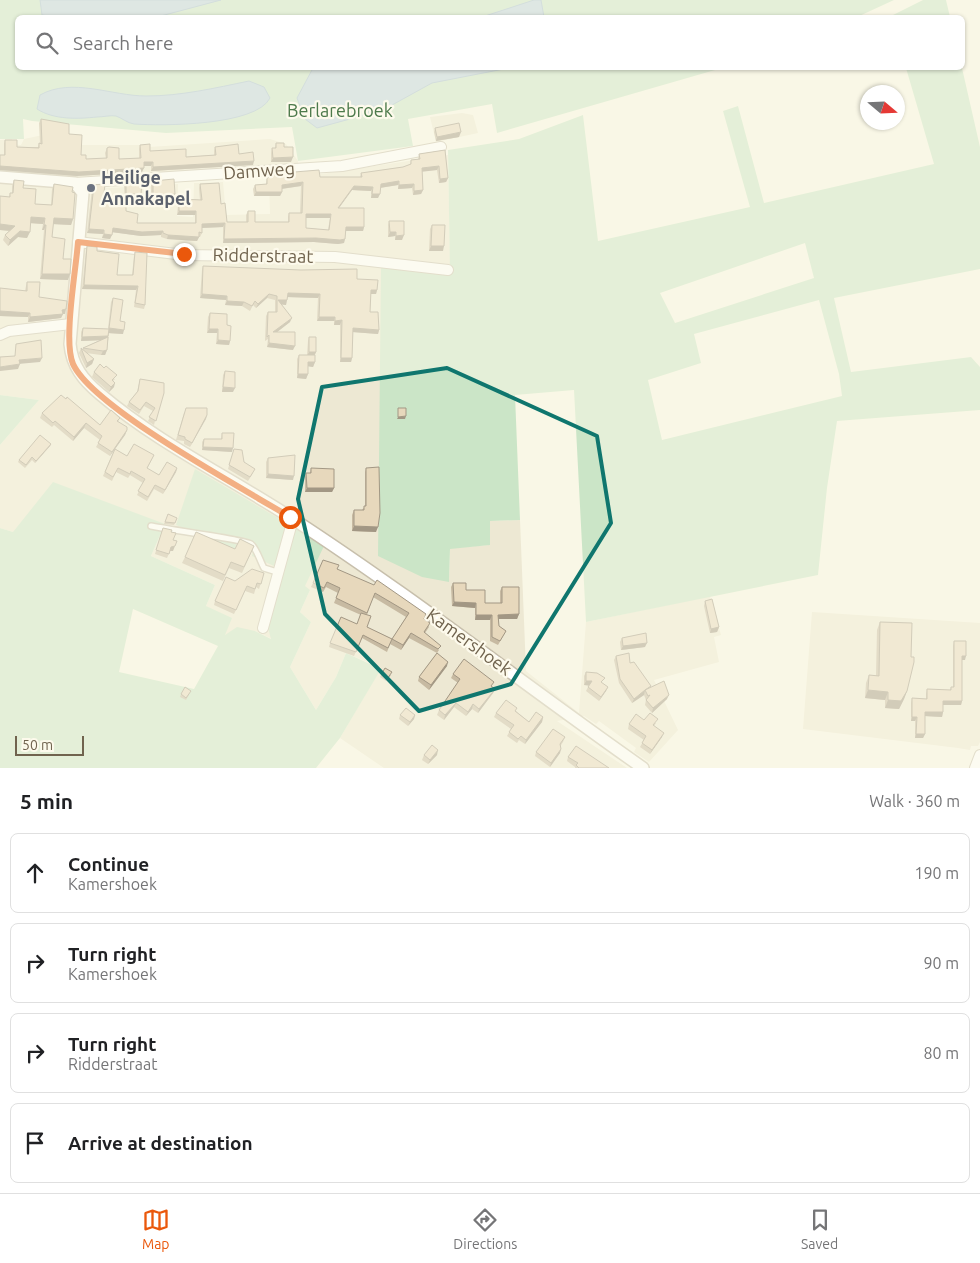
<!DOCTYPE html>
<meta charset="utf-8">
<style>
:root{--surface:#fff;--page:#f6f6f6;--text:#202124;--muted:#757577;--line:#e0e0e0;--accent:#ea580c}
body{margin:0;font-family:Ubuntu,sans-serif;background:var(--page);color:var(--text)}
.compass{position:absolute;left:860px;top:85px;width:45px;height:45px;border-radius:50%;background:var(--surface);box-shadow:0 1px 4px #0004;rotate:109deg}
.scale{position:absolute;left:15px;bottom:12px;width:69px;box-sizing:border-box;padding-left:5px;border:2px solid #70634e;border-top:0;font-size:14px;line-height:18px;white-space:nowrap;color:#70634e;-webkit-text-stroke:4px #fdfaec;paint-order:stroke}
.stop{position:absolute;width:15px;height:15px;margin:-11px;border:4px solid #ea580c;border-radius:50%;background:#fff}
.stop.end{background:#ea580c;border-color:#fff;box-shadow:0 1px 5px #0008}
.list{margin:0;padding:0;list-style:none}
h2{display:flex;justify-content:space-between;align-items:center;height:65px;margin:0;padding:0 20px;font-size:21px}
h2 small{font-size:16px;font-weight:400;color:var(--muted)}
.list li{display:grid;grid-template-columns:32px 1fr auto;gap:15px;align-items:center;box-sizing:border-box;height:80px;margin:0 10px 10px;padding:0 10px;border:1px solid var(--line);border-radius:8px}
.list b{display:block;font-size:19px;white-space:nowrap}
.list p{margin:0;font-size:16px;white-space:nowrap;color:var(--muted)}
.list em{font-size:16px;font-style:normal;color:var(--muted)}
.icon{flex:none;width:28px;height:28px;fill:none;stroke:currentColor;stroke-width:2;stroke-linecap:round;stroke-linejoin:round}
.map{position:relative;flex:none;width:980px;height:768px;overflow:hidden}
.search{position:absolute;background:var(--surface);box-shadow:0 1px 4px #0004;left:15px;right:15px;top:15px;height:55px;display:flex;align-items:center;gap:12px;box-sizing:border-box;padding:0 18px;border-radius:8px;color:var(--muted);font-size:19px}
.sheet{height:425px;background:var(--surface)}
nav{display:flex;justify-content:space-around;align-items:center;box-sizing:border-box;height:70px;border-top:1px solid var(--line);background:var(--surface);font-size:14px;color:var(--muted)}
nav a{display:grid;justify-items:center;gap:2px}
nav .on{color:var(--accent)}
.map>svg:first-child{display:block}
</style>
<div class="map">
<svg width="980" height="768" viewBox="0 0 980 768">
<rect width="100%" height="100%" fill="#f9f7e6"/>
<path fill="#ede8d3" d="M462,113L473,115L478,133L436,142L430,117Z
M43,135L75,145H149V147L270,139L286,144L298,161V165L94,177V189L178,184L177,216L193,217L194,183L223,182L226,215L270,214L269,178L322,174L448,155L450,264V275L439,274L449,582L450,548L489,545L490,521L520,520L526,671L579,713L586,622L710,596L721,635L714,637L719,662L654,680L678,730L649,762L634,752L636,748L599,721L596,724L584,716L557,721L627,768H384L340,738L381,668L346,653L336,677L316,710L290,667L311,622L300,612L310,590L272,639L255,631L224,635L206,606L215,585L151,556L165,524L13,532L0,528V445L39,400L0,395V140L12,139L11,144L21,145L24,139Z
M812,612L980,623V742L978,746H971L970,750L958,748L950,768L958,748L803,729Z"/>
<path fill="#cbe5c7" fill-rule="evenodd" d="M0,0H894L855,18H18V68H722L497,133L492,104L408,119L413,146L298,161L292,127L166,133L32,121L23,119L24,139H0Z
M923,0H946L950,17H891V16Z
M906,68H962L980,147V269L834,298L851,372L971,357L980,367V410L837,421L827,488L818,575L586,622L574,390L515,395L520,520L490,521V545L450,549L449,582L422,577L378,556L381,266L450,275L448,150L519,139L583,115L598,241L750,207L723,111L738,106L764,203L934,164ZM805,243L814,278L675,323L660,293ZM819,300L839,374L842,396L662,440L648,380L701,363L694,334Z
M0,395L39,400L0,445Z
M195,469L288,524L274,566L252,556L253,551L237,544L234,550L176,525Z
M53,482L165,524L151,556L215,585L206,606L232,618L225,635L237,627L255,631L271,639L267,624L294,526L324,546L305,586L310,590L300,612L311,622L290,667L316,710L336,677L346,653L381,669L340,738L316,768H0V528L13,532ZM133,609L218,646L194,689L119,672Z"/>
<path fill="#bdd2e1" stroke="#a5bfd1" d="M40,0H221L157,17H54L42,15Z
M534,0H541L544,17H482Z
M313,68H509L432,83L383,110L317,128L305,119L297,98Z
M249,81L264,87L270,98C256,126 162,126 134,124C127,123 122,118 116,116C111,115 103,117 97,117C78,119 54,120 37,109L40,95C72,77 112,96 146,96C181,96 215,88 249,81Z"/>
<g fill="none" stroke-linecap="round" stroke-linejoin="round">
<g stroke="#c7bfac" stroke-width="8">
<path id="service" d="M151,526C164,529 247,540 251,544C257,549 260,561 264,568L277,572"/>
</g>
<g stroke="#c7bfac" stroke-width="12">
<path id="minor" d="M75,183L342,166L441,147
M78,242L184,255L335,257L448,270
M0,335L9,331L71,324
M263,628L293,519
M975,768L980,755"/>
</g>
<g stroke="#c7bfac" stroke-width="14">
<path id="tertiary" d="M0,177L75,183L83,193L70,344C72,366 83,380 100,394C159,444 229,477 293,519C413,597 526,686 643,768"/>
</g>
<use href="#service" stroke="#fff" stroke-width="5"/>
<use href="#minor" stroke="#fff" stroke-width="10"/>
<use href="#tertiary" stroke="#fff" stroke-width="11"/>
</g>
<path fill="#c7baa2" fill-rule="evenodd" d="M41,119L69,134L81,155L86,159H106L105,153L107,148L119,159L139,158V149L140,145L150,151L186,157L214,155V151L215,147L239,154L253,165L151,171V166H144L142,172L77,176L0,170V155H4V144L5,140L17,147H38L39,143H40L39,123Z
M435,128L459,137L436,141L434,132Z
M276,143L284,147L291,162H271V153L272,148H275Z
M445,150L448,178L446,182L439,183L437,170L422,171L423,190L421,194L413,195L412,188L398,189V185L380,188L378,198H371V191L352,190L339,208L364,227L363,231H346L344,243L338,244L314,242L223,243V227L202,228V233L200,237H199L197,241L167,239L161,237V235L141,236L112,232L110,239L102,238L103,234L87,233L92,189H90L91,185L105,184L103,202L126,211L137,223H195V215H177L178,203L179,199L200,200L199,188L200,184L221,204L227,222H246V215L248,211L255,222H288V217L289,213H300L301,186L282,189V192L280,196H254L253,189L255,185L266,184L267,178L269,177L270,174L320,177H360L361,173L403,167L410,165L411,160L418,159L419,154ZM306,218H330L328,230L306,228Z
M14,180L23,188L35,204L51,205L52,189L54,184L72,192L73,219L71,225L53,224L52,237L63,259L68,280L40,279L44,230H42L43,224L30,223L27,238L18,237L8,246L3,240L5,235L9,231L0,230V196L9,197L10,193H12V186Z
M153,181L175,194L174,198L151,200V185Z
M126,182L141,194L139,198L125,199L124,187Z
M389,221L402,240H395V236L388,237V225Z
M432,225L443,251H429L430,229Z
M87,246L97,251L117,275H132L134,256L135,252L145,305L144,309L134,307L136,290L82,289L86,250Z
M203,266L357,279L377,290L376,294H371L370,312L379,330L378,334L353,332L352,358L351,362H340V325H334V321H317L318,298L287,297L286,305L281,304L290,322L277,332L293,350L267,347L268,339L265,341L266,316L268,312H275V300L267,298L256,308L253,305L250,311L242,306L225,305L226,300L200,298L202,270Z
M27,282L39,297L65,314H63L61,318L28,322V317L0,316V288L25,291L26,286Z
M113,298L120,321L123,334L109,333L107,350L105,355H101L86,353L94,359L92,364L86,368L79,353L81,348L83,350V348L100,340L81,341V332L83,328L108,329L111,302Z
M210,313L227,325L230,341L229,345L216,344L217,333H207L208,317Z
M309,337L316,352L315,355V362L313,367L308,366V374L306,379L297,378V359L299,355H307L308,341Z
M225,371L233,392H222L223,375Z
M94,372L115,379L113,381L114,387L109,392L92,377Z
M140,379L164,383L154,425L148,421L153,411L144,406L139,414L127,406L129,402L137,392Z
M42,413L100,425L120,418L118,422L127,430L125,435L115,449L127,456L154,455L147,469L159,475L177,468L176,472L163,494L154,489L147,501L137,495L143,483L130,475L128,478L116,472L112,481L103,476L114,450L110,456L96,447L100,440L84,428L73,441L54,425L52,427L40,418Z
M184,413L207,415L190,447L184,444V441L176,440Z
M222,433L232,452L202,450V442L204,439H221Z
M51,444L50,446L35,463L32,460L25,468L18,462L19,460Z
M234,449L253,473L248,481L228,469Z
M268,458L293,480L266,478V462Z
M311,468L334,488L332,492H305V477L306,473H310Z
M366,468L376,532L352,531V515L354,510H362L365,506V472Z
M168,514L177,518L174,525L164,524Z
M163,528L171,532L173,540V551H170L167,558L155,554Z
M254,546L242,573L229,568L223,581L182,563L185,557Z
M337,569L424,619L429,627L425,633L439,650L437,653L447,666L429,690L418,681L419,677L437,653L409,638L401,650L390,644L392,639L406,617L373,597L367,615V627L392,639L387,652L362,638L354,656L329,647L330,643L357,624L361,615L334,603L338,593L326,587L323,592L311,587L313,583Z
M264,573L259,589L256,587L254,594L245,591L234,614L214,605L215,601L235,581Z
M453,583L466,590L485,603H500V591L502,587L519,614L517,619H499V626L506,631L498,645L490,641V620H475V608L452,606L451,587Z
M705,601L719,627L717,632L710,633L704,606Z
M880,622L907,691L904,699L899,709L885,708V700L865,698L866,683L869,675L876,676L877,630Z
M622,638L645,647L621,650L620,642Z
M954,641L965,660H962V701L961,705H943V712L942,717L925,716V734L923,738H915V721H911V703L912,698L926,699V694L927,689L950,690L951,687H953V646Z
M616,656L630,663L651,686L650,688L667,699L652,713L645,705L646,700L644,695L632,703L619,683L614,660Z
M586,672L608,687L606,691L599,701L586,691L589,685H584V676Z
M453,674L492,687L495,689L493,693L478,713L472,709L466,716L454,707L444,720L437,715L439,710L458,683L451,678Z
M381,675H391L386,681L380,677Z
M190,693L186,700L180,697L181,694Z
M516,711L529,722L543,717L542,722L525,744L519,740L517,743L507,736L511,729L494,717L496,713Z
M400,715H415L414,719L408,726L399,719Z
M644,720L656,723L654,726L662,737L650,754L640,747L644,740L628,729L629,724Z
M565,737L563,742L561,745L560,753L550,767L535,756L536,752Z
M424,755H437L428,764L422,760Z
M568,757L609,768H575V767L567,761Z"/>
<path fill="#a29784" d="M461,132L459,137L436,141L437,137Z
M293,157L291,162H271L273,158Z
M254,161L253,165L151,171L153,167Z
M144,162H153L151,166H143Z
M0,166L144,168L142,172L77,176L0,170Z
M439,166L437,170L420,172L422,168Z
M448,178L446,182L439,183L440,179Z
M399,181L398,185L379,188L381,184Z
M303,182L301,186L280,189L282,185Z
M414,184L412,188L398,189L399,185Z
M91,185H94L92,189H90Z
M354,186L373,187L371,191L352,190L336,212L338,208Z
M423,190L421,194L413,195L414,191Z
M256,192H282L280,196H254Z
M126,194H141L139,198L125,199Z
M175,194L174,198L151,200L153,196Z
M372,194H380L378,198H371Z
M179,211H196L195,215H177Z
M306,214H331L330,218H304Z
M31,217L45,218L43,224L29,223Z
M54,218L73,219L71,225L52,224Z
M225,223L223,227L201,228L202,224Z
M0,224L15,226L13,231L0,230Z
M44,225H46L44,230H42Z
M346,227H364L363,231H345Z
M113,228L163,231L161,235L141,236L111,232Z
M89,229L104,230L103,234L87,233Z
M20,231L30,232L27,238L18,237L8,246L10,240Z
M390,232H396L395,236L388,237Z
M104,234L112,235L110,239L102,238Z
M168,235L199,237L197,241L167,239Z
M404,235L402,240H395L396,236Z
M316,238L345,239L344,243L338,244L314,242L223,243L224,239Z
M431,246H444L443,251H429Z
M42,274H70L68,280L40,279Z
M84,285L138,286L136,290L82,289Z
M371,290H377L376,294H370Z
M288,293L320,294L318,298L286,297Z
M202,294L227,296L226,300L200,298Z
M269,294L267,298L256,308L258,304Z
M278,300H287L286,305L277,304Z
M227,301L244,302L242,306L225,305Z
M66,309L65,314H63L61,318L28,322L30,317Z
M0,311L30,313L28,317L0,316Z
M319,317H335L334,321H317Z
M292,318L290,322L272,336L273,332Z
M342,320L340,325H334L335,321Z
M109,328L124,330L123,334L107,333Z
M353,328L379,330L378,334L352,332Z
M209,329H218L217,333H207Z
M108,336L107,340L81,341L82,337Z
M218,340L230,341L229,345L216,344Z
M269,343L295,346L293,350L267,347Z
M107,350L105,355H101L103,351Z
M309,352H316L314,356H307Z
M42,358L40,362L18,364L19,360Z
M341,358H352L351,362H340Z
M94,359L92,364L86,368L87,363Z
M308,362H315L313,367L306,366Z
M20,364L18,369L0,371V367Z
M298,374H308L306,379L297,378Z
M115,383L114,387L109,392L111,387Z
M223,387L235,388L233,392H222Z
M207,415L206,419L190,447L192,443Z
M406,416L405,419H397L398,417Z
M86,423L84,428L73,441L74,437Z
M127,430L125,435L110,456L112,452Z
M51,444L50,446L35,463L36,461Z
M203,447L233,448L232,452L202,450Z
M177,468L176,472L163,494L165,490Z
M268,474L294,476L293,480L266,478Z
M307,488H334L332,492H305Z
M354,526L378,527L376,532L352,531Z
M175,546L173,551H169L171,547Z
M454,602L476,603L475,608L452,606Z
M519,614L517,619H497L498,615Z
M476,615H492L490,620H475Z
M719,627L717,632L710,633L711,629Z
M411,633L409,638L401,650L403,645Z
M647,643L645,647L621,650L623,646Z
M962,656H966L965,660H961Z
M448,662L447,666L429,690L431,685Z
M586,681H592L591,686L584,685Z
M608,687L606,691L599,701L601,697Z
M495,689L493,693L478,713L479,709Z
M645,690L644,695L632,703L634,699Z
M868,690L888,692L885,700L865,698Z
M907,691L904,699L899,709L885,708L888,700Z
M669,695L667,699L652,713L653,708Z
M943,701H962L961,705H942Z
M456,703L454,707L444,720L445,715Z
M473,704L472,709L466,716L468,712Z
M925,712H943L942,717L924,716Z
M415,715L414,719L408,726L410,722Z
M543,717L542,722L525,744L526,740Z
M912,717H917L915,721H911Z
M664,733L662,737L650,754L652,750Z
M916,734H925L923,738H915Z
M561,749L560,753L550,767L551,763Z
M438,750L437,755L428,764L430,760Z"/>
<path fill="#e7d8bc" stroke="#a29784" fill-rule="evenodd" d="M41,119L69,124V134L82,135L81,155H86V159L107,158V148L109,147L119,148V159L141,158L140,145L150,144V151L186,149V157L216,155L215,147L238,144L239,154L253,152L254,161L153,167V162H144V168L79,172L0,166V155H5V140H17V147L39,148V143L42,144Z
M459,123L461,132L437,137L435,128Z
M276,143H284V147H293V157L273,158L272,148H276Z
M445,150L448,178L440,179L439,166L422,168L423,190L414,191V184L399,185V181L381,184L380,194H372L373,187L354,186L338,208H364V227H346L345,239L340,240L316,238L224,239L225,223L202,224V233L199,232V237L168,235L163,233V231L142,232L113,228L112,235L104,234V230L89,229L94,185H91L105,184L103,202L126,205V211L138,214L137,223H196V211H179V199L202,200L200,184L219,183L221,204L225,203L227,222H248V211H255V222H289V213H302L303,182L282,185V192H256L255,185L267,184V178L270,177V174L319,170L320,177H362L361,173L403,167L411,164V160L420,159L419,154ZM306,214H331L329,230L306,228Z
M174,179L175,194L153,196V181Z
M14,180L24,181L23,188L36,189L35,204L52,205L54,184L73,187L72,192L75,193L73,219L54,218L52,237L65,239L63,259H71L70,274H42L46,225H44L45,218L31,217L30,232L20,231L10,240L5,235L15,226L0,224V196L10,197V193H13Z
M142,181L141,194H126V182Z
M389,221H404V235L396,236V232H390Z
M432,225H445L444,246H431Z
M87,246L97,247V251L119,254L117,275H133L135,252L147,253L145,305L135,303L138,286L84,285Z
M203,266L301,270L357,269V279L378,280L377,290H371L370,312H378L379,330L353,328L352,358H341L342,320L335,321V317H319L320,294L288,293L287,300H278L292,318L273,332H295V346L269,343V335L267,337L268,312H277V296L269,294L258,304L255,301L252,306L244,302L227,301V296L202,294Z
M27,282H40L39,297L67,301L66,309L62,310L63,314L30,317V313L0,311V288L27,291Z
M113,298L123,300L120,321L125,322L124,330L109,328Z
M210,313L227,314V325L231,326L230,341L218,340V329H209Z
M83,328L109,329L108,336L82,337Z
M108,337L107,350L103,351L83,348Z
M309,337H316V352H309Z
M41,340L42,358L19,360L20,364L0,367V357L15,356L16,344Z
M81,348L94,359L87,363Z
M299,355H315V362H308V374H298Z
M100,364L104,368L106,366L117,375L112,380L115,383L111,387L94,372Z
M225,371L235,372V388L223,387Z
M140,379L164,383V393L156,421L149,417L155,408L146,402L140,410L129,402L138,391Z
M61,395L66,399L67,397L100,425L111,410L120,418L117,421L127,427V430L112,452L98,443L102,436L86,423L74,437L55,421L53,423L42,413Z
M186,408H207V415L192,443L185,439V437L178,435Z
M398,408H406V416L398,417Z
M222,433H234L233,448L203,447L204,439H222Z
M40,435L51,444L36,461L32,457L26,465L19,460Z
M134,444L154,455L147,468L159,475L167,462L177,468L165,490L155,485L148,497L138,491L145,479L131,471L130,474L118,468L113,477L105,472L115,449L127,456Z
M234,449L242,450L244,462L255,469L250,477L229,465Z
M295,455L294,476L268,474V458Z
M379,467L380,513L378,527L354,526V510H364V506H366V468Z
M311,468L334,469V488H307L306,473H311Z
M168,514L177,518L175,523L165,522Z
M163,528L172,530L171,532L176,533L173,540L177,541L175,546L171,547L169,554L156,550Z
M196,532L235,549L240,539L254,546L244,567L231,562L225,575L185,557Z
M323,560L339,565L337,569L374,585L377,580L426,614L424,619L430,623L424,632L441,646L438,649L411,633L403,645L392,639L409,613L375,593L367,613L336,598L340,588L327,582L324,588L313,583Z
M252,569L264,573L261,584L257,583L255,589L247,586L236,610L215,601L226,577L235,581Z
M453,583H466V590H485V603H502V587H519V614L498,615L499,626L506,631L500,641L492,637V615H476V603L454,602Z
M712,599L719,627L711,629L705,601Z
M361,613L371,616L367,627L392,639L388,648L363,635L356,652L330,643L341,617L357,624Z
M880,622L912,623L911,657H914V662L907,691L901,701L888,700V692L868,690L869,675L879,676Z
M646,633L647,643L623,646L622,638Z
M954,641H966V656H962V701H943V712H925V734H916L917,717H912V698L927,699V689L951,690V687H954Z
M437,653L448,662L431,685L419,677Z
M629,653L630,663L634,662L651,686L645,690L664,681L669,695L653,708L646,700L650,695L648,696L645,690L634,699L620,679L616,656Z
M464,659L494,682L491,686L495,689L479,709L473,704L468,712L456,703L445,715L439,710L460,679L453,674Z
M385,668L392,672L387,679L381,675Z
M586,672L597,673L605,678L601,682L608,687L601,697L588,687L592,681H586Z
M185,687L191,691L186,698L181,694Z
M506,700L517,708L515,711L529,722L536,712L543,717L526,740L521,736L518,739L509,732L514,725L496,713Z
M406,708L415,715L410,722L400,715Z
M650,713L658,719L653,725L664,733L652,750L642,743L646,736L629,724L636,714L644,720Z
M553,729L565,737L560,744L561,749L551,763L536,752Z
M432,745L438,750L430,760L424,755Z
M576,746L609,768H579L576,765L578,763L568,757Z"/>
<g fill="none" stroke-linecap="round" stroke-linejoin="round">
<path stroke="#ea580c" stroke-width="6" d="M184,254L78,242C76,270 63,341 73,364C93,408 244,489 290,517"/>
</g>
<path d="M0 0H980V768H0ZM447,368L597,436L611,523L511,684L419,711L325,614L298,499L322,387Z" fill="#f9f7e6" fill-opacity=".55" fill-rule="evenodd"/>
<path fill="none" stroke="#0f766e" stroke-width="4" stroke-linejoin="round" d="M447,368L597,436L611,523L511,684L419,711L325,614L298,499L322,387Z"/>
<circle fill="#6b7280" stroke="#fdfaec" stroke-width="2" cx="91" cy="188" r="5"/>
<g text-anchor="middle" stroke-width="4.5" stroke-linejoin="round" paint-order="stroke">
<g font-size="18" fill="#4d7a4b" stroke="#fdfaec">
<text x="340" y="117">Berlarebroek</text>
</g>
<g font-size="18" fill="#70634e" stroke="#fdfaec">
<text transform="translate(259 171) rotate(-4)" y="6">Damweg</text>
<text transform="translate(263 256) rotate(1)" y="6">Ridderstraat</text>
<text transform="translate(469 642) rotate(36)" y="6">Kamershoek</text>
</g>
<g font-size="18" font-weight="bold" fill="#5b616d" stroke="#fdfaec" text-anchor="start">
<text x="101" y="184">Heilige<tspan x="101" dy="21">Annakapel</tspan></text>
</g>
</g>
</svg>
<svg class="compass" viewBox="-18 -18 36 36"><path d="M0-13l5 13h-10z" fill="#e53935"/><path d="M0 13l5-13h-10z" fill="#757577"/></svg>
<div class="scale">50 m</div>
<div class="stop" style="left:290px;top:517px"></div>
<div class="stop end" style="left:184px;top:254px"></div>
<div class="search"><svg class="icon" aria-label="search" viewBox="0 0 24 24"><circle cx="10" cy="10" r="6"/><path d="M15 15l6 6"/></svg>Search here</div>
</div>
<section class="sheet">
<h2>5 min<small>Walk · 360 m</small></h2>
<ul class="list">
<li><svg class="icon" aria-label="ahead" viewBox="0 0 24 24"><path d="M12 20V5M6 11l6-6 6 6"/></svg><div><b>Continue</b><p>Kamershoek</p></div><em>190 m</em></li>
<li><svg class="icon" aria-label="right" viewBox="0 0 24 24"><path d="M7 20v-9h11M14 6l5 5-5 5"/></svg><div><b>Turn right</b><p>Kamershoek</p></div><em>90 m</em></li>
<li><svg class="icon" aria-label="right" viewBox="0 0 24 24"><path d="M7 20v-9h11M14 6l5 5-5 5"/></svg><div><b>Turn right</b><p>Ridderstraat</p></div><em>80 m</em></li>
<li><svg class="icon" aria-label="arrive" viewBox="0 0 24 24"><path d="M6 21V4h12l-3 4 3 4H6"/></svg><div><b>Arrive at destination</b></div></li>
</ul>
</section>
<nav>
<a class="on"><svg class="icon" aria-label="map" viewBox="0 0 24 24"><path d="M3 6l6-2 6 2 6-2v14l-6 2-6-2-6 2zM9 4v14M15 6v14"/></svg>Map</a>
<a><svg class="icon" aria-label="directions" viewBox="0 0 24 24"><path d="M12 3l9 9-9 9-9-9zM9 14v-3h6M13 9l2 2-2 2"/></svg>Directions</a>
<a><svg class="icon" aria-label="saved" viewBox="0 0 24 24"><path d="M7 4h10v16l-5-4-5 4z"/></svg>Saved</a>
</nav>
